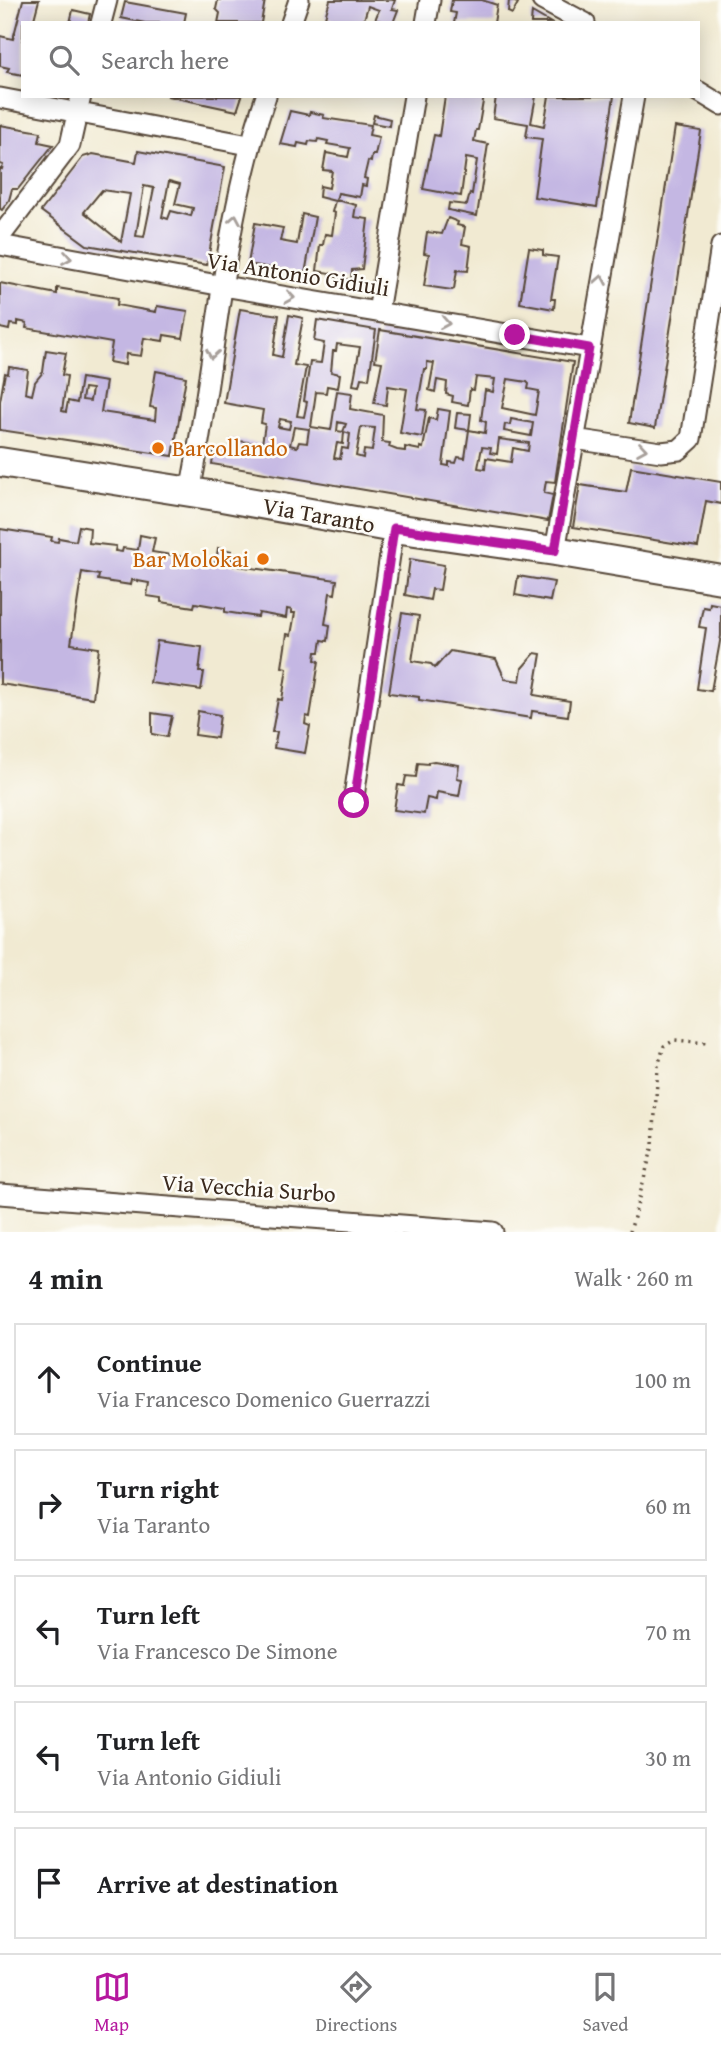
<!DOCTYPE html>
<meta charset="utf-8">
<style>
:root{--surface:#fff;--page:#f2f2f2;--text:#202124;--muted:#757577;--line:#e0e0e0;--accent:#b5179e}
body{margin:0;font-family:"Gentium Book Plus",serif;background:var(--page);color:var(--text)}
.stop{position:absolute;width:21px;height:21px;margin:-16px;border:5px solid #b5179e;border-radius:50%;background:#fff}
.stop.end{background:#b5179e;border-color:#fff;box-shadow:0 2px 7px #0008}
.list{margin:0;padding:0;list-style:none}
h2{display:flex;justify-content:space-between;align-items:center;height:91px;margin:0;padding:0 28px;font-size:30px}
h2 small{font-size:23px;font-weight:400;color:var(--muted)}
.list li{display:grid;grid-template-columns:46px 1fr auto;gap:21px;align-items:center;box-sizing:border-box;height:112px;margin:0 14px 14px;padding:0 14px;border:2px solid var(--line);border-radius:0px}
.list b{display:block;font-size:26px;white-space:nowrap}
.list p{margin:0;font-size:23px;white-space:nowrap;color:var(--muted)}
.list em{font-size:23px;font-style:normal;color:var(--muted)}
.icon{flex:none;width:38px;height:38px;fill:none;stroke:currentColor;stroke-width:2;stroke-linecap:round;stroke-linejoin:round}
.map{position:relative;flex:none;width:721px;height:1232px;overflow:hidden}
.search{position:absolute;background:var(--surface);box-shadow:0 4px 18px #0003;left:21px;right:21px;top:21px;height:77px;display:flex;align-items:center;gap:18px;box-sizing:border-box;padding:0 24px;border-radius:0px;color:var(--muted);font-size:26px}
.sheet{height:721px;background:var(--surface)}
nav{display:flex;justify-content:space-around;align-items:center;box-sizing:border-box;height:98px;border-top:2px solid var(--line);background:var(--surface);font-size:19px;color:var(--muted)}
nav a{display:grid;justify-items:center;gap:4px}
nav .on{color:var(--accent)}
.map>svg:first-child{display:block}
</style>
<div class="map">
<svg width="721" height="1232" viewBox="0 0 721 1232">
<rect width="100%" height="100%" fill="#fdfcf7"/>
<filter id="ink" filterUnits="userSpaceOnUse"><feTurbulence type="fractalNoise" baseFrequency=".0143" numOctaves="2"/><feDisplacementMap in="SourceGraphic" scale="14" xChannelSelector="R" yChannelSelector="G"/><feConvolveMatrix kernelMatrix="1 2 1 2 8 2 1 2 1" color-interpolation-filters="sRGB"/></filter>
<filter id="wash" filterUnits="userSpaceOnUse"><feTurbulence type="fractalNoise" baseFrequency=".00686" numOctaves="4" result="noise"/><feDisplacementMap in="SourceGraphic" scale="28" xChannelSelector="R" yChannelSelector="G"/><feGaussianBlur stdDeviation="1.57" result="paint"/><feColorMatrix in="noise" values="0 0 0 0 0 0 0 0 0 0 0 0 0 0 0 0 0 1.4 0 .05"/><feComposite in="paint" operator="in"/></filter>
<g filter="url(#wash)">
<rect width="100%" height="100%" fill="#f1ead2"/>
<g id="blocks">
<path fill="#c4b7e3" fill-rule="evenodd" d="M23,0H39L33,23H23V75L7,72L9,68L0,66V36L13,39Z
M218,0H265L261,23H218L220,13L216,9Z
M330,0H395L392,9L398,10L393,23L375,20L379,10L368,6L363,23H342L325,17Z
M452,0H482L497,5L494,23H454L456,13L450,12Z
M509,0L518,3L512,14L508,12Z
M125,2L186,13L184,23H145L121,18Z
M73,10L90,14L88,23H70Z
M532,12L551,23H531Z
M167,96H242L237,111Z
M445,96H484L478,130H476L474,141L488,144L477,216L448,210L449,203L467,205L470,193L472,194L477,160L466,158L461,196L423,189L434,135L439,136Z
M496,96H536L531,123L544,126L549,96H614L597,207L534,197L542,139L526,137L528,124L493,118Z
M290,111L309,115L310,112L324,115L323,118L371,125L369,135L379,137L375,155H372L371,162L368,161L364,178L367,179L366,186L362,185L360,197L338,193L336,200L356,205L354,217L368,219L362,269L352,270L351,280L330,276V273L317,271L320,245H323L325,234L332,235L335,213L332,212L335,201L319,197L320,186L329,188L332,171L323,170L326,153L348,157L350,148L327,144L328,141L318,139L317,142L309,141L308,145L298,143L297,147L280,144Z
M374,115L390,119L389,126L372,123Z
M0,125L41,132L39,142L53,145L18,189H12L9,200L2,210L0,209V168L2,169L3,165L0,164Z
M675,127L701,131L655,428L629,423Z
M138,151L225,167L207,265L87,245L41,211L83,157L93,154L136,162ZM169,181L180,184L175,204L193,208L191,216L171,211L168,219L162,217ZM144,186L154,188L144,237L136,236ZM102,190L130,194L121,242L84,212Z
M302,214L315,217L305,274L248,264L255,223L283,228L280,241L297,244Z
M448,218L458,222L457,225L465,227L462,244L471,246L468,271L457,270L454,289L452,290L424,286L429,254L424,253L427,232L442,234Z
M529,248L543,250V255L558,257L551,299H555L554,309L520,303Z
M0,283L57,294V288L118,298L117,305L156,312L157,306L188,311L183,338L164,335L163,341L144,338L141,356L126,354L125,365L109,362L112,343L26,328L27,323L18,321V325L10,324L9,330L0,328Z
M240,309L279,315L273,355L282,357L289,315L303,318L294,365L306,367L297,416L304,417L307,402L304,401L310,362L321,363L324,343L314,341L317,320L376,330L369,379L361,378L359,386L353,385L360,347L337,344L336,351H333L331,372L340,374L338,388L327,386L326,393L316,392L311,427L331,430L337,391L352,393L350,409L383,415L382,442L390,443L389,447L397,450L405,451V447L420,450V447L423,448L429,418L436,420L438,409L450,411L443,465L449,466V462L456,463L458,457L465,458L469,430L485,433L486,422L481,420L485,390L493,392L495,379L476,377L474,390L470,389L468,405L452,402L453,396L446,394L447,382L437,380L435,392L429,390L434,363L427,362V369H424L417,409L426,410L422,437L400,433L407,389L388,386L386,405L374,403L382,362L375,361L380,330L573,362L555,482L546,481L544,493L553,495L548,521L212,464L214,449L230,451L231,440L262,444L265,424L261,423L263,410L224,403ZM508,379L527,382L529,384L528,389L539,391L535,415L502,408ZM280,419L291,421L289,429L278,427ZM511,419L533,423L531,436L504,431L505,424L510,425ZM338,422L346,424L343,432L337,431ZM294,427L309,429L307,443L299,442L297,447L290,445ZM361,427L375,428L372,451L364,450L363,458L356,456ZM344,432L350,434L348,449L342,448L340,459L334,458L337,443L343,444ZM499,439L529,443L528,451L513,448L511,462L486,458L485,469L478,468L482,447L491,448L490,453L497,454Z
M46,350L66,353L62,375L67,376L62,411L66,412L68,401L77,403L81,378L106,382L101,412L155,420L156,408L150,407L156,371L186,377L173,456L0,430V401L5,373L8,374L9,367L28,370L25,393L32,395L35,382L43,372ZM84,388L92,389L90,401L82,400Z
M457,413L471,414L469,430L455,428Z
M631,467L721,482V504L706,501L698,547L573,527L580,485L626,492Z
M79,526L90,528L89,543L116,546L115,551L122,552L123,548L138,550L140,535L155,538L152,552L216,562L218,548L232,551L231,565L337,580L335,594L330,593L325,624L330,625L328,641L322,640L320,652H316L315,660L319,661L310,717L306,716L305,724L310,726L305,753L274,748L277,732H272L278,699L282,700L287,668L282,667L287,634L291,635L295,613H292V610L287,609L286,618L259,613L258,617L225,612V608L195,603L194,607L161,602V598L147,596L149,583L132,580L131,585L98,580L99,575L82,572L71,644L99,648L93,698L0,684V529L52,537L51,541L58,542L59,538L76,541Z
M410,559L444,565L440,590L432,589L430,600L405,595Z
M518,576L554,582L550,601L515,595Z
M710,603L721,605V636L711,691L697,689L706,628L699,627L703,607L709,608Z
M402,613L419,616L412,661L431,664L435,668L450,651L496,659L505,679L520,681L522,668L535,653L541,654L534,695L570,701L568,716L532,711L531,718L419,700V697L389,693Z
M157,641L202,647L199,672H204L201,690L150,683Z
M198,711L220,715L217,738L195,735Z
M152,713L172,716L167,737L152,734Z
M434,761L459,765L457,778L462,779L459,796L437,792L436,800L427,798L424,814L394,810L398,785L404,786L406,776L416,777L418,763L428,764V762Z"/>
</g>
</g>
<g filter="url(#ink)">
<use href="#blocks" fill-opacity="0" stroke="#564739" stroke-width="2"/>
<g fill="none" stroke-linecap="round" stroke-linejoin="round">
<g stroke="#564739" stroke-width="23">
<path id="minor" d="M542,0L585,23
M101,23L107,0
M291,23L299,0
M426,23L430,0
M698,91L721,105
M0,98L249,145
M0,237L70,145L81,96
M0,245L223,286L589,348
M378,312L414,96
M574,439L661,452L679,450L691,439L721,246
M190,492C216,361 222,223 266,96
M555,551L634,96
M353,803L394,528
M0,1194L493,1232"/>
</g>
<g stroke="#564739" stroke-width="32">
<path id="secondary" d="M0,462L216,496L394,528L555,551L721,579"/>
</g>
<path stroke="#564739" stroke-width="3.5" stroke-dasharray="2 5" stroke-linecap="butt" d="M630,1232L653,1145L658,1066L664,1046L675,1040L707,1043"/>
<use href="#minor" stroke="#fff" stroke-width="19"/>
<use href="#secondary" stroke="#fff" stroke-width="28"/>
</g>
<defs><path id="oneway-chevron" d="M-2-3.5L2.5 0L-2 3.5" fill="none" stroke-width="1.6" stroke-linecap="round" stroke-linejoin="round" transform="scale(1.75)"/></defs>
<g stroke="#a79f9a">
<use href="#oneway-chevron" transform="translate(235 219) rotate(-80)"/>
<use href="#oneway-chevron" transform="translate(67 258) rotate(10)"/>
<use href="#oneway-chevron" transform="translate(601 280) rotate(-80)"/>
<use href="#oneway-chevron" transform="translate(290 297) rotate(9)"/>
<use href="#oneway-chevron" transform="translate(445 323) rotate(10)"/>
<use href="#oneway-chevron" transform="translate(212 354) rotate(99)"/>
<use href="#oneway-chevron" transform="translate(642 449) rotate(9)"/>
</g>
</g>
<g fill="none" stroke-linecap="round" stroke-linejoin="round" filter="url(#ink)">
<path stroke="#b5179e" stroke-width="9" d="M354,803L394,528L555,551L589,348L515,335"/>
</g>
<g fill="#e8710a" stroke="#fdfcf7" stroke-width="2.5">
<circle cx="158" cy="448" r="7"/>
<circle cx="263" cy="559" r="7"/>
</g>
<g text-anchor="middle" stroke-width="5" stroke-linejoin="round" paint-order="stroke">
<g font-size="23" fill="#3b2a1e" stroke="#fdfcf7">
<text transform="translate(298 274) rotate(9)" y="8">Via Antonio Gidiuli</text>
<text transform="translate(319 515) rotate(10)" y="8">Via Taranto</text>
<text transform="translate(249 1188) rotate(4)" y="8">Via Vecchia Surbo</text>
</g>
<g font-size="23" fill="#c56008" stroke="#fdfcf7" text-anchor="start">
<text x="172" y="456">Barcollando</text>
<text x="249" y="567" text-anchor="end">Bar Molokai</text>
</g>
</g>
</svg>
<div class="stop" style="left:354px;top:803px"></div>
<div class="stop end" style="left:515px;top:335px"></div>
<div class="search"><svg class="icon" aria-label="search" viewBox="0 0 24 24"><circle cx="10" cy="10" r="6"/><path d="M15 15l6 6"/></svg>Search here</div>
</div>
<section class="sheet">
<h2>4 min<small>Walk · 260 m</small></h2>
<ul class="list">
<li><svg class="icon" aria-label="ahead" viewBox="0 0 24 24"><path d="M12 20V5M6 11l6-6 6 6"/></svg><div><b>Continue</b><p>Via Francesco Domenico Guerrazzi</p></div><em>100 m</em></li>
<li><svg class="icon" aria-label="right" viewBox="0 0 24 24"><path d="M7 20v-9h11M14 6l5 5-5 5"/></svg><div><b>Turn right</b><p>Via Taranto</p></div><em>60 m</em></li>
<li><svg class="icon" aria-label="left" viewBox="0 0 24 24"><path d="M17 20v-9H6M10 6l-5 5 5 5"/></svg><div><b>Turn left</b><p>Via Francesco De Simone</p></div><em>70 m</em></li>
<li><svg class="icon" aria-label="left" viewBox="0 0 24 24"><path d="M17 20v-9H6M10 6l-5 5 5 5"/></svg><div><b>Turn left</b><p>Via Antonio Gidiuli</p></div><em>30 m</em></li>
<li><svg class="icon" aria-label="arrive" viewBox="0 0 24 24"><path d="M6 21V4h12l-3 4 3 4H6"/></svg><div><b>Arrive at destination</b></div></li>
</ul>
</section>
<nav>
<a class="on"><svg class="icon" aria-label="map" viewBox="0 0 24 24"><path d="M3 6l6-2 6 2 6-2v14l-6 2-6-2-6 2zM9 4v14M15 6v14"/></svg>Map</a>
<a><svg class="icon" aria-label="directions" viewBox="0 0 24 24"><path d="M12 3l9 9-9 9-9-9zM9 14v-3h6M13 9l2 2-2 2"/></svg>Directions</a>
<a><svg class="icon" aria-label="saved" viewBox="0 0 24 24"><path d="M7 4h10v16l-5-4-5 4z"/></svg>Saved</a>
</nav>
